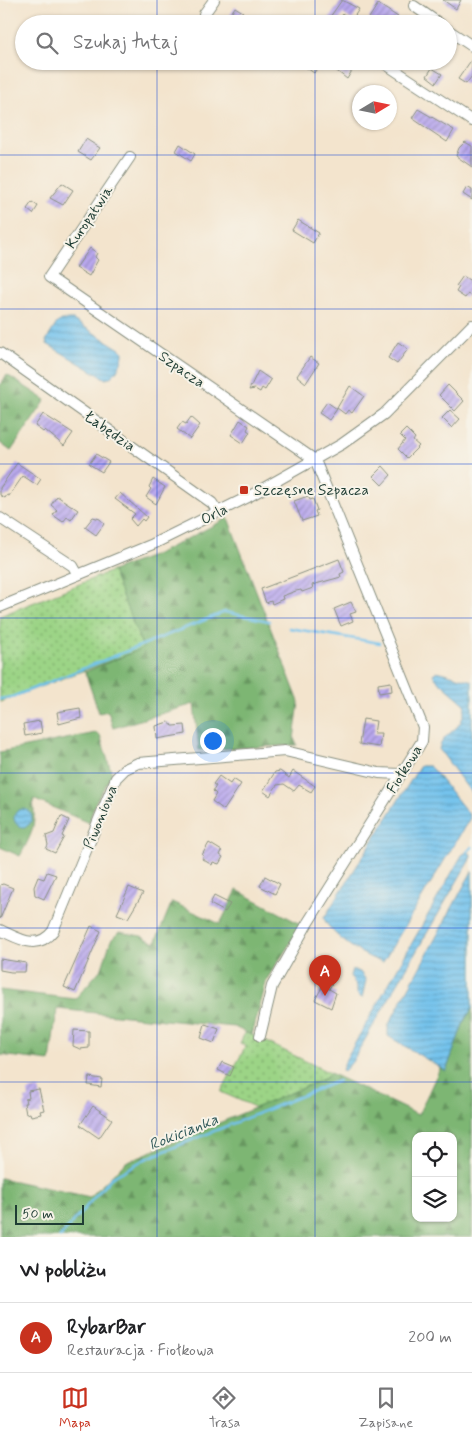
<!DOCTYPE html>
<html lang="pl">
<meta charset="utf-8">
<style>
:root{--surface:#fff;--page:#f6f6f6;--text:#202124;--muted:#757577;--line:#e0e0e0;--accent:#c8321e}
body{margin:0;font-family:Mynerve,sans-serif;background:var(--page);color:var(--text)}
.controls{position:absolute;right:15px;bottom:15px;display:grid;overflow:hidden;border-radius:10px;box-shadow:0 1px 4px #0004}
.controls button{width:45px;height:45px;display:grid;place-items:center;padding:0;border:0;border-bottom:1px solid var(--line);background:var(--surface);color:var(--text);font:25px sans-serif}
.compass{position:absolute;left:352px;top:85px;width:45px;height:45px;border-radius:50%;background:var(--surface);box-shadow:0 1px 4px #0004;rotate:80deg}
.scale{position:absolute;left:15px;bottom:12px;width:69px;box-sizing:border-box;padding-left:5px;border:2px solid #1f3d34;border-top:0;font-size:14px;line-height:18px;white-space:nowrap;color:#1f3d34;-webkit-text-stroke:4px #f7f3e8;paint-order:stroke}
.you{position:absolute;left:212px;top:740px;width:18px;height:18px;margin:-12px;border:4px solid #fff;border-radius:50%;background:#1a73e8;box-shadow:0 0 0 8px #1a73e833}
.badge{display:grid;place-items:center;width:32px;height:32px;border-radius:50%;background:var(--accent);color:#fff;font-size:16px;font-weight:700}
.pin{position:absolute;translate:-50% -41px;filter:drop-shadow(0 1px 2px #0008)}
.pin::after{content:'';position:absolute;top:26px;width:18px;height:15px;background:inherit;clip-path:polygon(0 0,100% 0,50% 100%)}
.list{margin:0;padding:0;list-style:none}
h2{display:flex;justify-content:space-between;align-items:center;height:65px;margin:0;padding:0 20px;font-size:21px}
h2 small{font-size:16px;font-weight:400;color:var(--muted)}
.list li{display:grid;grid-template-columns:32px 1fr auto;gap:15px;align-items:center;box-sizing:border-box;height:70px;padding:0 20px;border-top:1px solid var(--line)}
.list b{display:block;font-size:19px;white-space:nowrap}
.list p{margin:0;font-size:16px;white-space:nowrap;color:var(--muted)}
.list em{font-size:16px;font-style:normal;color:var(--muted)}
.icon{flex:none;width:28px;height:28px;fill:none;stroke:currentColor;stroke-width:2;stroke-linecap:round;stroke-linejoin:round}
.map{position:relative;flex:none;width:472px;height:1237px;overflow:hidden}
.search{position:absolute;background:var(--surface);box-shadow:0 1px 4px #0004;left:15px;right:15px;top:15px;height:55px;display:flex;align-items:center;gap:12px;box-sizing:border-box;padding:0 18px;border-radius:28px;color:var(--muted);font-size:19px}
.sheet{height:135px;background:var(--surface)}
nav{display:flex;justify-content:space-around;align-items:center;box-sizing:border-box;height:70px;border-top:1px solid var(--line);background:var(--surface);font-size:14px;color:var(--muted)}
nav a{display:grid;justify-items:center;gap:2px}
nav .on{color:var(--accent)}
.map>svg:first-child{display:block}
</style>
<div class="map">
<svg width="472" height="1237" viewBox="0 0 472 1237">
<defs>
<pattern id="grass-dots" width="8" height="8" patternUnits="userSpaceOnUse" patternTransform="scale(1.25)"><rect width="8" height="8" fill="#9cd486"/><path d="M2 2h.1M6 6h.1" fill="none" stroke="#7fad6e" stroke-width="1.8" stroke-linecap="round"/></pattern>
<pattern id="forest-firs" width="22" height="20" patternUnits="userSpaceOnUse" patternTransform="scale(1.25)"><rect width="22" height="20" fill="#7db673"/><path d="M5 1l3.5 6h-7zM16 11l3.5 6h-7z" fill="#66955f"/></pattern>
<pattern id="water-rules" width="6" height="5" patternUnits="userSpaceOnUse" patternTransform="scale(1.25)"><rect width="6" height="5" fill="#72c2ed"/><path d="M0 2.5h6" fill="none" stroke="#5d9fc1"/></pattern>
<pattern id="building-hatch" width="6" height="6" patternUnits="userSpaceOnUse" patternTransform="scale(1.25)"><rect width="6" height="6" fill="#b9a8ee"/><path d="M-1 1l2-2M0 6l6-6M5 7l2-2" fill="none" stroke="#968ac2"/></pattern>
</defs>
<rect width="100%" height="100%" fill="#f7f3e8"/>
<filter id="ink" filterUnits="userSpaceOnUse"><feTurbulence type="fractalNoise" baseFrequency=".02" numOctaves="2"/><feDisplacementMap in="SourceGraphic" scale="10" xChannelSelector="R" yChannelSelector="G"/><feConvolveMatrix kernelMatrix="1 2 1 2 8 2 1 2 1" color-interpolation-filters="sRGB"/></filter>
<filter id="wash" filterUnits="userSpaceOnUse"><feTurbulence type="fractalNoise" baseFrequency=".0096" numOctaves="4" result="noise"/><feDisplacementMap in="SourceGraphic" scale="20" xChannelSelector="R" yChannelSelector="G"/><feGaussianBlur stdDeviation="1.12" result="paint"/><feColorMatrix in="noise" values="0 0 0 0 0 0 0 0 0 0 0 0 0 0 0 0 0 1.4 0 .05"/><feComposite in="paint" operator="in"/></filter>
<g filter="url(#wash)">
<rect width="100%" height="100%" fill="#f3e4cd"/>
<path fill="url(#grass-dots)" stroke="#5e885d" d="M112,571L144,648L0,702V616Z
M245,1033L252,1035L330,1073L326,1078L257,1108L221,1092L246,1046L240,1043Z"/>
<path fill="url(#forest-firs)" stroke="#4e7a54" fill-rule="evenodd" d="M7,375L46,400L11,451L0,443V385Z
M228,518L299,702L294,739L297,745L199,750L194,704L113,728L108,711L99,713L85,672L143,648L112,571L157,554Z
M96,733L100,735L112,774L95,803L89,823L33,799C36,826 33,832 20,856L0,847V752Z
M237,890L302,925L267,979L252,1035L234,1027L57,1009L50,1061L0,1055V990L75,999L102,968L111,940L119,932L141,936L155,943L172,902L220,924Z
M472,1008V1237H0V1178L90,1197L126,1162L326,1078L330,1073L418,1115L440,1068L446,1071L463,1024ZM416,1136H453V1218H416Z"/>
<path fill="url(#water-rules)" stroke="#488090" d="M62,320H73L123,351C124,361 116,376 106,379L47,344L46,341L57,323Z
M437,671L472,681V794L439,749C445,728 464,734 465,704L436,679L433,674Z
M420,766H429L433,770L468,813L470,818L383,962C365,958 330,935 324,918Z
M14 818a9 9 0 1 1 18 0a9 9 0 1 1-18 0Z
M468,851L471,855L469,861L352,1062L344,1071L342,1070L346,1059L462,855Z
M472,871V1008L463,1024L446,1071L388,1036V1026Z
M352,969L360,972L366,980L362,998L357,994V987L350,976Z"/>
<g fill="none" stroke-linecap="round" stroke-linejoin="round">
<path stroke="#72c2ed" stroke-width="2.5" d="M289,628L380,643
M0,699L12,697L225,612L269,621
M467,852L472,847
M60,1237L111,1178L145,1159L338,1081"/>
</g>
<g id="blocks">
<path fill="url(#building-hatch)" d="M342,0L359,9L352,20L343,14L339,21L344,24H325Z
M443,0H461L456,9Z
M378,4L398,17L393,24H378L369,18Z
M235,7L243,12L241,15L254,24H232L235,18L230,15Z
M472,59V76L466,84L458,79Z
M307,61H322L314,73L304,66Z
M324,61H342L353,69L347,79Z
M432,68L442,74L436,83L427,76Z
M418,109L454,130L447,142L412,118Z
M86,139L100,148L91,160L78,152Z
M465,142L472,146V167L456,156L459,148Z
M180,144L195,154L191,161L176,151Z
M62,183L73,190L63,205L50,198Z
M467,187L472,190V200L463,194Z
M32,202L38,206L33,214L27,209Z
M298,220L319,233L313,243L292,230Z
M90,248L97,253L95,257L98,260L89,276L76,268Z
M463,276L472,282V296L468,294L465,298L456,292L459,287L456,286Z
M398,342L408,349L397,364L388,358Z
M310,357L319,363L306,383L297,376Z
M258,371L271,380L265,390L262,388L260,392L255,389L249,390Z
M448,385L464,401L455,411L439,395Z
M350,386L364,396L352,413L348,410L345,414L337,408Z
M327,402L337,409L329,420L319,413Z
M450,410L460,419L452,428L442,418Z
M43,414L73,433L64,446L45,430L43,432L35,426Z
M191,417L200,425L190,439L177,429L182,422L186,424Z
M240,420L249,426L247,430L250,432L243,443L231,435Z
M406,429L415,438L413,441L419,446L407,458L398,449L405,440L400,435Z
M96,454L109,462L102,472L89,464Z
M17,463L41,479L37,485L23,476L9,496L7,495L5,498L0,495V488Z
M383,466L391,475L382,485L373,476Z
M153,479L165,487L156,504L146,497L151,489L149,487Z
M120,493L147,517L144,521L142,519L136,526L130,519L135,514L115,499Z
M57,496L78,510L71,520L67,517L63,522L53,515L57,510L51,505Z
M308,496L310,500L313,499L317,510L315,511L317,516L302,521L294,501Z
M93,517L100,519L104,524L96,535L85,527Z
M339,559L344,572L340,574L341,577L312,585L313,588L302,592L301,590L296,591L282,596L283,599L272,604L271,601L266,603L261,589Z
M351,602L356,612L350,614L353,621L341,626L334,609Z
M391,682L392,691L379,693L378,684Z
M80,708L81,718L59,724L57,712Z
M363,719L376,721L374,734H381L379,747L359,744Z
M40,721L42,733L25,736L23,724Z
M168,722L173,726L185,725L186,734L157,739L156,726Z
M280,771L289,778L293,771L315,786L311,792L299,785L294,791L284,784L277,785L270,796L263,791L275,772Z
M219,776L230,784L233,779L241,784L224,810L212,801L216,794L213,791L216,786L213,784Z
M61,816L69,820L62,836L64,837L55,853L46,849L48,845L46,836L54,833Z
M209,843L222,851L220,855L223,857L219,864L213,862L212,865L202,859L204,856L202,855Z
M47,872L56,875L44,899L35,895L34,887L38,877L44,879Z
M265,876L280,884L275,894L260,886Z
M3,884L13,888L0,919V885Z
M129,887L143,893L128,918L117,914Z
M214,896L230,904L225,912L210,904Z
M91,926L101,931L75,992L64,987Z
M0,959L26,963L25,972H11L0,970Z
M326,980L332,983L329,989L336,993L331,1008L315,1000Z
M205,1024L219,1029L214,1043L201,1038Z
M74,1030L89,1031V1048L80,1049L73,1046Z
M222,1062L234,1067L230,1076L218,1070Z
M89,1077L102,1079L101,1087L88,1085Z
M39,1089L44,1110L40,1111L41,1114L31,1116L30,1113L26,1114L24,1103H26L25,1099L29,1098L28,1091Z
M93,1106L112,1119L99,1138L80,1125Z"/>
</g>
</g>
<g filter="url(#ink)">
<use href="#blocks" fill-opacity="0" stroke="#899080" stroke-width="1"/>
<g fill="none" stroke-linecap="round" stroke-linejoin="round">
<g stroke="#899080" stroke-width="12">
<path id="minor" d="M414,6L440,24
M204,14L214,0
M448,30L472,46
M381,61L472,121
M130,157L49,277L315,460L423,727L422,741L307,924L272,986L260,1036
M0,353L212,503L218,512
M0,518L73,566L78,575
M0,607L153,544L248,497L342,444L384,414L472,325
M0,930C20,939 37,951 53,931L116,778L125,769L138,763L285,751L379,773L400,774"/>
</g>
<use href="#minor" stroke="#fff" stroke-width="10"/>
</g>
</g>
<path fill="none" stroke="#1d4ed8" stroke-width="1" stroke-opacity="0.55" d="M157,0V24M315,0V24M157,61V1237M315,61V1237M0,155H472M0,309H472M0,464H472M0,618H472M0,773H472M0,928H472M0,1082H472"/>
<rect fill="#c8321e" stroke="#f7f3e8" stroke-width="2" x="239" y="485" width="10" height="10" rx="2.5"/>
<g text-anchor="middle" stroke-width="4" stroke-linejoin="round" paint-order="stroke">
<g font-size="15" fill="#1f3d34" stroke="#f7f3e8">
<text transform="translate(89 217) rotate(-56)" y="5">Kuropatwia</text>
<text transform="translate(182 369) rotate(35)" y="5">Szpacza</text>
<text transform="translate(110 431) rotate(35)" y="5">Łabędzia</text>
<text transform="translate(214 514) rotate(-27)" y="5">Orla</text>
<text transform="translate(404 769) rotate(-58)" y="5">Fiołkowa</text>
<text transform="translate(100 817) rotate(-68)" y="5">Piwoniowa</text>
</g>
<g font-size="15" fill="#1f3d34" stroke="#f7f3e8" text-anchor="start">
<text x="254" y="495">Szczęsne Szpacza</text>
</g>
<g font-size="16" font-style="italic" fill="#305859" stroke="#f7f3e8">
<text transform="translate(183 1131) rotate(-22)" y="6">Rokicianka</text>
</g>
</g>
</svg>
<div class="controls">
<button><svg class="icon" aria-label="locate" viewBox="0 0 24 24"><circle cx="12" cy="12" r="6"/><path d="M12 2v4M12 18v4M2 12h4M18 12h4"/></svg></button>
<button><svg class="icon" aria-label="layers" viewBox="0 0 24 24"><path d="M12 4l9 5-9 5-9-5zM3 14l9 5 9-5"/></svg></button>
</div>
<svg class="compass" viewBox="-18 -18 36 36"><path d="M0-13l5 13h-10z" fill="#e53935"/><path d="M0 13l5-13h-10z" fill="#757577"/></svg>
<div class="scale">50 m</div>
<div class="you"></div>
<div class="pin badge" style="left:325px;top:996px">A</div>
<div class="search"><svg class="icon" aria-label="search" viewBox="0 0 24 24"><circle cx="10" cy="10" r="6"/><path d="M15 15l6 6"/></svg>Szukaj tutaj</div>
</div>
<section class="sheet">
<h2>W pobliżu<small></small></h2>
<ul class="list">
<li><span class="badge">A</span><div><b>RybarBar</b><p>Restauracja · Fiołkowa</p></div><em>200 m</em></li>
</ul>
</section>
<nav>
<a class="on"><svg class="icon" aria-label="map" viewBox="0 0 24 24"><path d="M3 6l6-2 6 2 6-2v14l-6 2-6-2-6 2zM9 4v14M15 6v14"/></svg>Mapa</a>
<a><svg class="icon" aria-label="directions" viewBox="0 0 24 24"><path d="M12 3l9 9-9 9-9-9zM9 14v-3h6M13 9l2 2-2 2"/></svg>Trasa</a>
<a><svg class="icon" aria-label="saved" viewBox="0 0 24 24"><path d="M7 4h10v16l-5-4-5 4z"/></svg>Zapisane</a>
</nav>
